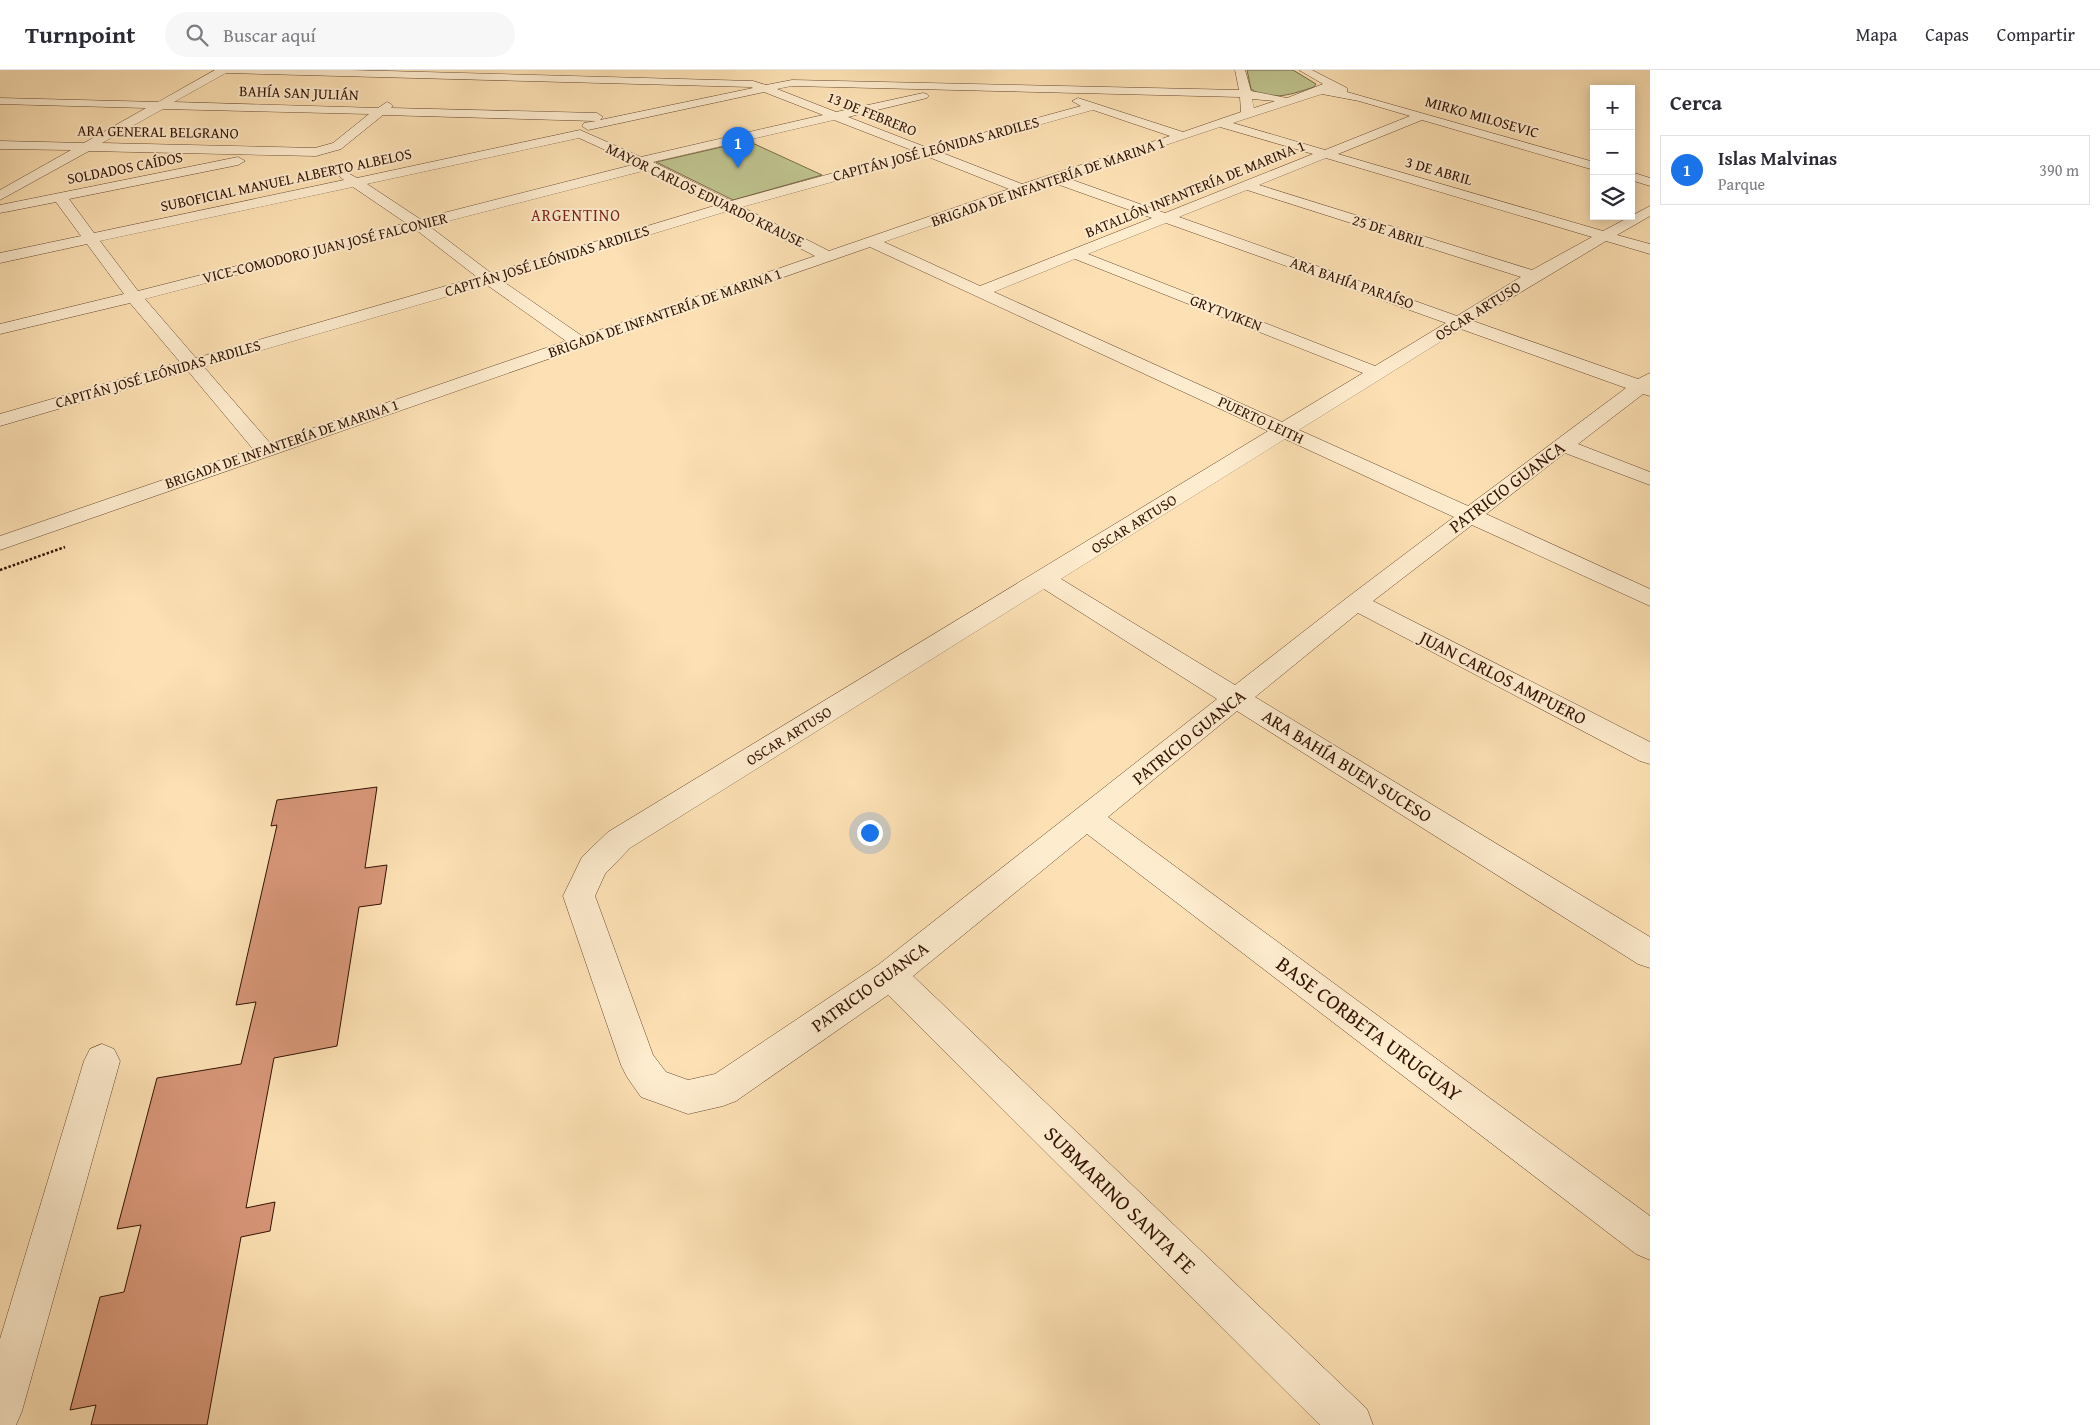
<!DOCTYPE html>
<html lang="es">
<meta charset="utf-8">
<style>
:root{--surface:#fff;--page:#f7f7f7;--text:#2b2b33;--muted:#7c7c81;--line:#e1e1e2;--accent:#1a73e8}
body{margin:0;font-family:"Gentium Book Plus",serif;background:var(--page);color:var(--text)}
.controls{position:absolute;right:15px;top:15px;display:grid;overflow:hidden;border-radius:0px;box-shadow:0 2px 12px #0003}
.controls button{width:45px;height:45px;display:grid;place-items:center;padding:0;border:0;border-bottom:1px solid var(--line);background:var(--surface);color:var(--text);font:25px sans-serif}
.you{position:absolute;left:869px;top:762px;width:18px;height:18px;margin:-12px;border:4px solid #fff;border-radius:50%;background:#1a73e8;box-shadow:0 0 0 8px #1a73e833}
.badge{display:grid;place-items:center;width:32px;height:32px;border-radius:50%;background:var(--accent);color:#fff;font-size:16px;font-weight:700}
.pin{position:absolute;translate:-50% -41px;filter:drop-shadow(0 1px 2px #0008)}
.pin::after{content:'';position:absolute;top:26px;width:18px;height:15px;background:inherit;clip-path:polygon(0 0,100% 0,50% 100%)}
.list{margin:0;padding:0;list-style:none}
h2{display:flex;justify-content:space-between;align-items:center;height:65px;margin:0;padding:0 20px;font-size:21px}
h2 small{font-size:16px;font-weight:400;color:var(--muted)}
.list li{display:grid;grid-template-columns:32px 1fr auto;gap:15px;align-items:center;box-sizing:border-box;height:70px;margin:0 10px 10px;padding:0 10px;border:1px solid var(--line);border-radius:0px}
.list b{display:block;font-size:19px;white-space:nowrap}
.list p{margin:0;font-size:16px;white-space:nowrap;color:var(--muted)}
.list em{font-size:16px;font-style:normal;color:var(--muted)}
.icon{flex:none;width:28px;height:28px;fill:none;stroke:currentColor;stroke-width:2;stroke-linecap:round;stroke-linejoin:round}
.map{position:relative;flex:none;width:1650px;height:1355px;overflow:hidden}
header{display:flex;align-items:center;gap:30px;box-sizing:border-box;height:70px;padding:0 25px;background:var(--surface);border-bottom:1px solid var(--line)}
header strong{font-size:24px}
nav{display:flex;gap:28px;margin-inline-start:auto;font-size:18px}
.search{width:350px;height:45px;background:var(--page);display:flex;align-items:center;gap:12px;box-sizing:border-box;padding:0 18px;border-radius:28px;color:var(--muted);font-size:19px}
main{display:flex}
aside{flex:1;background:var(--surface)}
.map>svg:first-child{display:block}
</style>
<header>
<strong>Turnpoint</strong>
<div class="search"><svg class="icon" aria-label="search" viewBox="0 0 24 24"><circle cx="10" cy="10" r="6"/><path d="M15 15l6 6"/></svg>Buscar aquí</div>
<nav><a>Mapa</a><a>Capas</a><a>Compartir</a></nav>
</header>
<main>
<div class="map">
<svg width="1650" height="1355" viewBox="0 0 1650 1355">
<rect width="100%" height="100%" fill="#fde1b4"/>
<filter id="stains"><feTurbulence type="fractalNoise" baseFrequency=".004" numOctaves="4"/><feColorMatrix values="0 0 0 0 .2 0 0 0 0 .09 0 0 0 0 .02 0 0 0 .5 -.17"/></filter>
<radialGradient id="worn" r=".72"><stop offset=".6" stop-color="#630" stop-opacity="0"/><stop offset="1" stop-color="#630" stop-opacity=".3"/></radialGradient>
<path fill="#bfc38e" stroke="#786a48" d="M1247,0H1293L1316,14L1314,17C1295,23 1270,33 1251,19Z
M748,71L822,105L733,130L656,92Z"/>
<path fill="#d89779" stroke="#321202" d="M377,717L365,798L387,795L381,834L359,837L337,976L274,988L246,1138L275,1132L270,1161L241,1167L207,1355H91L96,1335L70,1340L100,1227L124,1222L141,1155L117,1159L157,1008L241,994L256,932L236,935L277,755L271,756L277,730Z"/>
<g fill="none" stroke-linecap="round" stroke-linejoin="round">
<g stroke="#65462e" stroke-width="1">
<path id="minor" d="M215,0H350L753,11L766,15L792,10L1239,20L1235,0H1245L1251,21L1287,28L1323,14L1299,0H1312L1347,18V22L1594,92V100L1422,50L1338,84L1603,161L1650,136V146L1617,165L1650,174V184L1606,171L1473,251L1638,309L1650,303V326L1643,324L1578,374L1650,402V415L1565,383L1486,444L1650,519V536L1472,455L1373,531L1650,672V694L1640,691L1358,543L1255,627L1650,867V898L1638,894L1237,641L1108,747L1650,1146V1190L1636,1184L1087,764L913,906L1367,1339L1373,1355H1320L888,925L736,1031L723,1036L688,1044L641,1027L627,1007L621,995L563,826L582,787L608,762L1268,361L870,177L0,480V466L253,379L188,301L0,356V344L180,292L130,233L0,264V254L124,224L87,174L0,193V183L81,166L56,132L0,143V135L238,87L245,91L238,95L69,129L94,163L344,110L339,106L346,102L357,108L580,60L641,87L823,45L764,22L588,60L582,56L584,53L596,51L383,45L341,79L316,86L89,81L0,130V120L71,80L0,79V71L84,73L146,38L0,34V28L158,32ZM226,3L751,17L753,18L600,50L603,47L597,43L391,38L393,36L391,34L387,32L378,38L174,32ZM792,16L1240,27L1241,42L1183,62L1078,28L1072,31L1081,36L928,78L848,47L927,28L929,26L927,24L923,23L836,42L777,19ZM1322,24L1359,31L1410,46L1325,80L1233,53ZM1252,29L1275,31L1254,38ZM163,39L369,44L333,73L315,78L102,73ZM1093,40L1170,66L1022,114L940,82ZM834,50L914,81L731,131L653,92ZM1220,57L1313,84L1165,143L1067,108ZM579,68L636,94L420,149L367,114ZM926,86L1009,119L829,181L742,137ZM1326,88L1592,167L1532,200L1259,115ZM647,100L717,135L491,203L429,156ZM1054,113L1152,148L980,216L884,172ZM353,117L406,153L138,221L100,171ZM1247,120L1521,207L1457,246L1179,147ZM728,141L815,186L582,266L501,210ZM1166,153L1446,253L1375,296L1088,184ZM415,159L477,207L196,288L145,229ZM1075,189L1363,303L1282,352L994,222ZM487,215L566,271L270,373L204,297ZM1461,259L1626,318L1468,436L1299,360ZM1285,369L1454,447L1348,527L1235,615L1061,509ZM1044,519L1217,629L878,895L715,1004L688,1010L666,1002L653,985L595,826L605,804L630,778Z
M1631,102L1650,108V116L1631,110Z
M102,974L114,979L120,991L22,1341L16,1355H0V1269L84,991L90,979Z"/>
</g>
<path stroke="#321202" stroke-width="2.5" stroke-dasharray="2.5 2" stroke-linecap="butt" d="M0,500L65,477"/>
<use href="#minor" fill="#feecce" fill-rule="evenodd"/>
</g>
<g text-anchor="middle" stroke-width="4" stroke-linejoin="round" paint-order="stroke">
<g font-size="15" fill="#321202" stroke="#feecce">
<text transform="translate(299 23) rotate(2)" y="5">BAHÍA SAN JULIÁN</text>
<text transform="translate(872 44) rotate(22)" y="5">13 DE FEBRERO</text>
<text transform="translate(1482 47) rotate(16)" y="5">MIRKO MILOSEVIC</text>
<text transform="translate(158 62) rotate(1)" y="5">ARA GENERAL BELGRANO</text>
<text transform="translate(936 79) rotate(-15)" y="5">CAPITÁN JOSÉ LEÓNIDAS ARDILES</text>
<text transform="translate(125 98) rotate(-11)" y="5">SOLDADOS CAÍDOS</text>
<text transform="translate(1439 101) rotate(16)" y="5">3 DE ABRIL</text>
<text transform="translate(286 110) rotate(-12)" y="5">SUBOFICIAL MANUEL ALBERTO ALBELOS</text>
<text transform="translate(1048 112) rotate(-19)" y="5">BRIGADA DE INFANTERÍA DE MARINA 1</text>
<text transform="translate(1195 119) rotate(-22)" y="5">BATALLÓN INFANTERÍA DE MARINA 1</text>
<text transform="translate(705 125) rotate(26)" y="5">MAYOR CARLOS EDUARDO KRAUSE</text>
<text transform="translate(1389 161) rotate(18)" y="5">25 DE ABRIL</text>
<text transform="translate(325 178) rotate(-14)" y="5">VICE-COMODORO JUAN JOSÉ FALCONIER</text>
<text transform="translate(547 191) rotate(-17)" y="5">CAPITÁN JOSÉ LEÓNIDAS ARDILES</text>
<text transform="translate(1352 213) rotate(19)" y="5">ARA BAHÍA PARAÍSO</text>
<text transform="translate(1478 241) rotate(-32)" y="5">OSCAR ARTUSO</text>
<text transform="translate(665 243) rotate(-19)" y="5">BRIGADA DE INFANTERÍA DE MARINA 1</text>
<text transform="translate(1226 243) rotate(21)" y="5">GRYTVIKEN</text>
<text transform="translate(158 304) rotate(-16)" y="5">CAPITÁN JOSÉ LEÓNIDAS ARDILES</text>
<text transform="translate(1261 350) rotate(25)" y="5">PUERTO LEITH</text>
<text transform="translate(282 374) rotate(-19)" y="5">BRIGADA DE INFANTERÍA DE MARINA 1</text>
<text transform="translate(1134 454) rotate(-32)" y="5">OSCAR ARTUSO</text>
<text transform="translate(789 666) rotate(-32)" y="5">OSCAR ARTUSO</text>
</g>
<g font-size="16" letter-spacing="1" fill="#7a1f14" stroke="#feecce">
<text x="576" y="151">ARGENTINO</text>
</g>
<g font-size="18" fill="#321202" stroke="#feecce">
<text transform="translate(1507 417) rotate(-37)" y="6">PATRICIO GUANCA</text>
<text transform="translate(1503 608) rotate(27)" y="6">JUAN CARLOS AMPUERO</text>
<text transform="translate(1189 667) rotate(-39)" y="6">PATRICIO GUANCA</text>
<text transform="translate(1347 696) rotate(32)" y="6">ARA BAHÍA BUEN SUCESO</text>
<text transform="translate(870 917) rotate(-36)" y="6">PATRICIO GUANCA</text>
</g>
<g font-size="21" fill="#321202" stroke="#feecce">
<text transform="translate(1369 959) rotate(37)" y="7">BASE CORBETA URUGUAY</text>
<text transform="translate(1120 1130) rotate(44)" y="7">SUBMARINO SANTA FE</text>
</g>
</g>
<rect width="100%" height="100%" filter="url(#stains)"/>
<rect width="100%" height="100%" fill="url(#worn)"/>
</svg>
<div class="controls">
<button>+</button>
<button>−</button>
<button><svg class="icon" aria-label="layers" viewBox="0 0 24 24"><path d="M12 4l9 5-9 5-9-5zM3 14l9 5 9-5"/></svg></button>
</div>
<div class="you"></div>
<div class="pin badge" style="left:738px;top:98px">1</div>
</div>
<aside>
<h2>Cerca<small></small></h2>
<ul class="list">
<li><span class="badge">1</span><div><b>Islas Malvinas</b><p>Parque</p></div><em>390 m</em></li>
</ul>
</aside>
</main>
